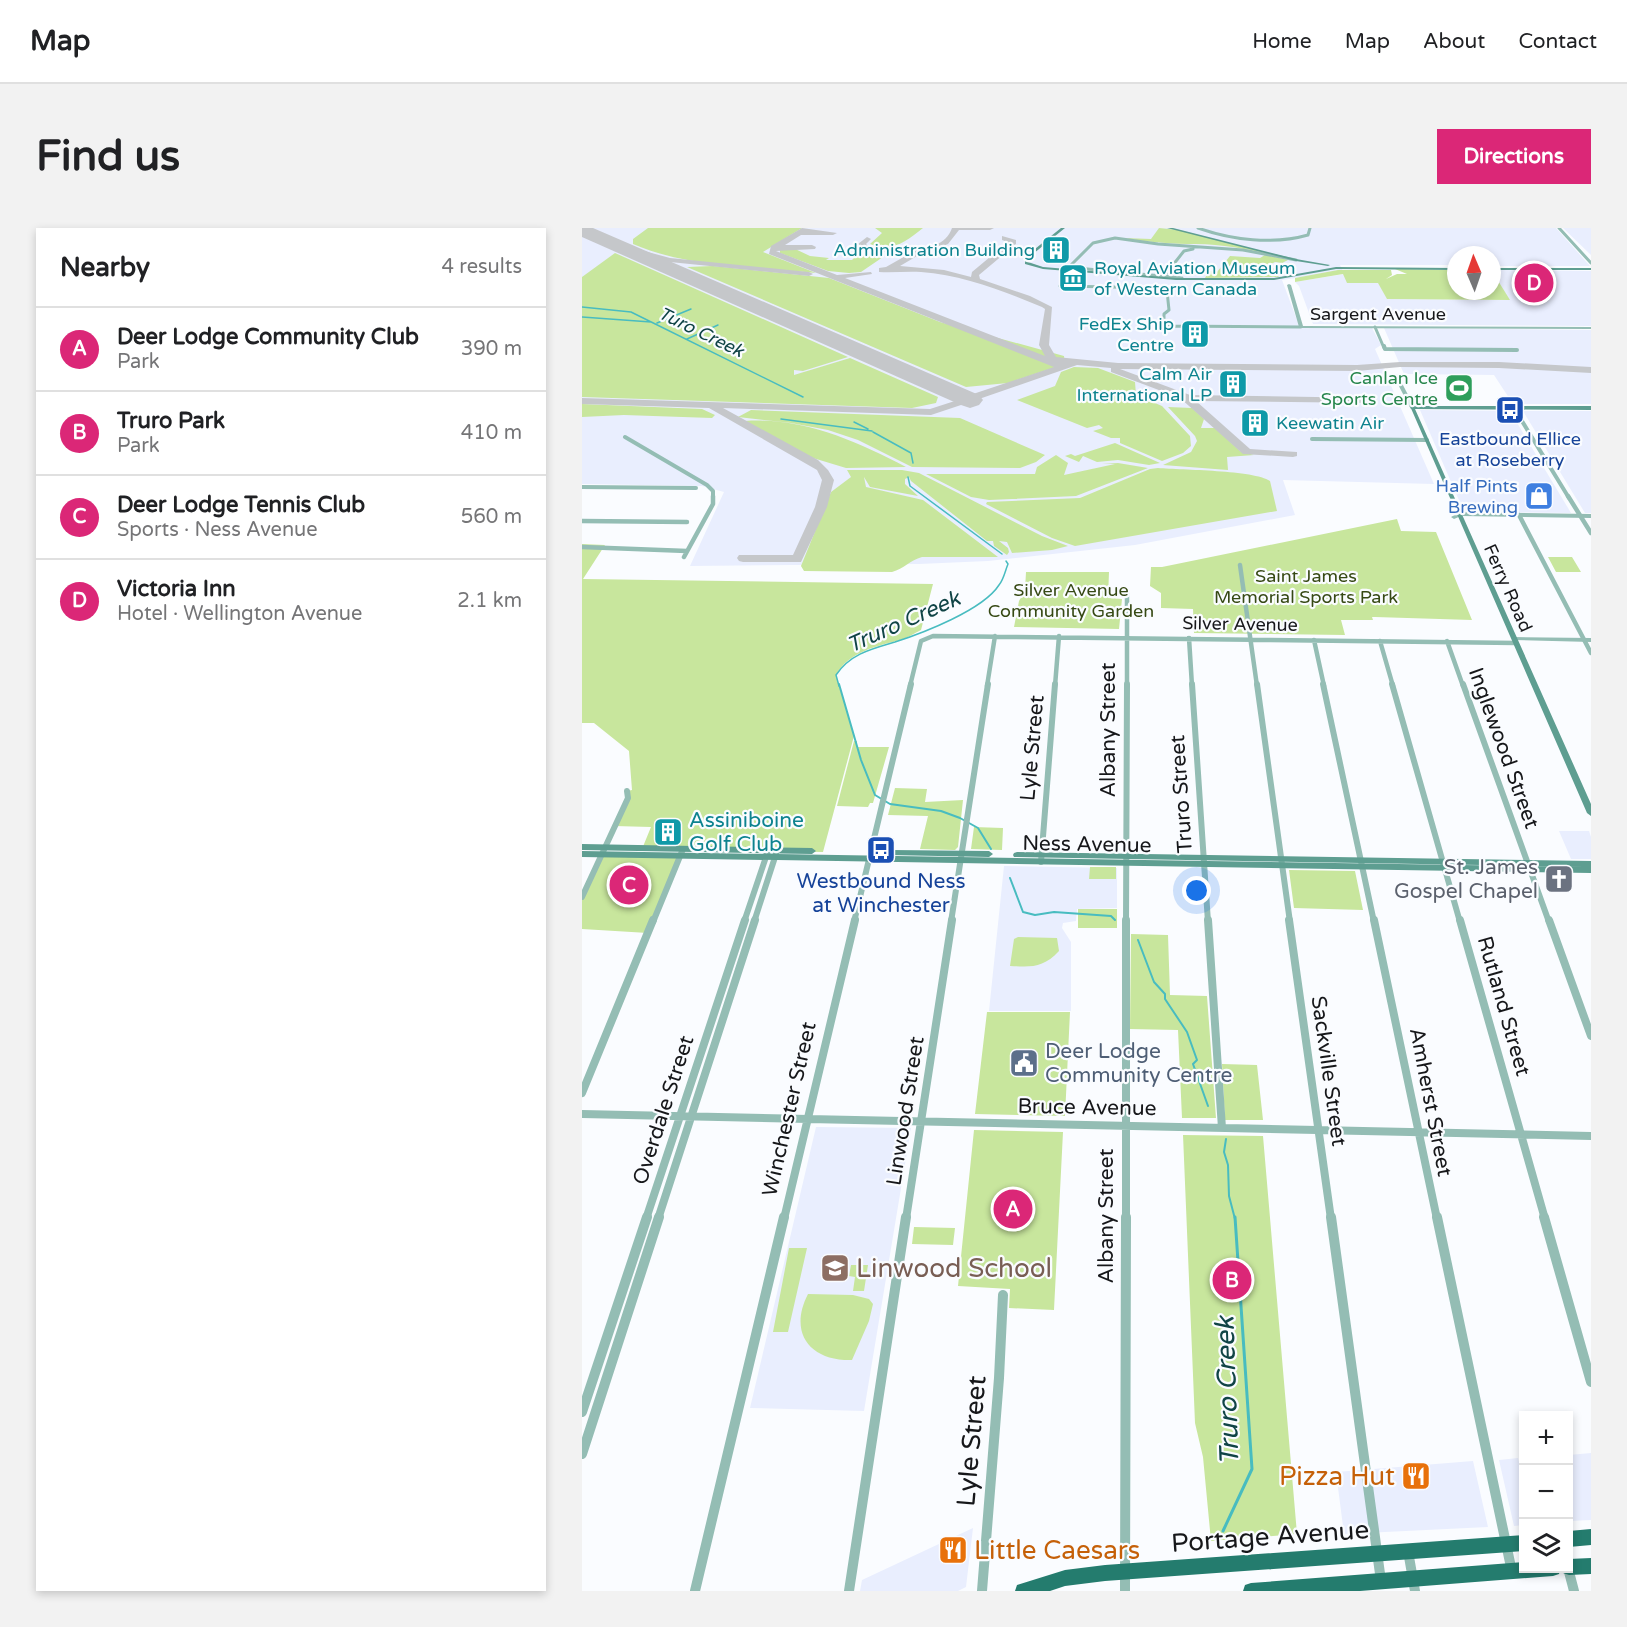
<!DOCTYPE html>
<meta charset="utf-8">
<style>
:root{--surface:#fff;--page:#f2f2f2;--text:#202124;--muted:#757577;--line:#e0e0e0;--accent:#db2777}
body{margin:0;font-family:"Varela Round",sans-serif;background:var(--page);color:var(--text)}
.controls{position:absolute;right:18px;bottom:18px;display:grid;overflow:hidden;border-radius:0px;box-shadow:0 3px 9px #0003}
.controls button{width:54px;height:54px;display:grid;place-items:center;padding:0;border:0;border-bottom:2px solid var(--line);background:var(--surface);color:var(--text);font:30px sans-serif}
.compass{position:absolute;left:865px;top:18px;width:54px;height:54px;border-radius:50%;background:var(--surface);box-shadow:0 3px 9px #0003;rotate:358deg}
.you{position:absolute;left:615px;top:663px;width:21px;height:21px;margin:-15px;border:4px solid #fff;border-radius:50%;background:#1a73e8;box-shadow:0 0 0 9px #1a73e833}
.badge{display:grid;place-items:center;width:39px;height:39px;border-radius:50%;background:var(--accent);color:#fff;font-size:20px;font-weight:700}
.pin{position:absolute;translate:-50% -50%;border:3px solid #fff;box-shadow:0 2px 6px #0006}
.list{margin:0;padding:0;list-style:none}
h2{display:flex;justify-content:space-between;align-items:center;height:78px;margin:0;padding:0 24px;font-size:26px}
h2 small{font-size:20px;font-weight:400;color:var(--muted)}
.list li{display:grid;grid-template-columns:39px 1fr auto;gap:18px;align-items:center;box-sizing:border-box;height:84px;padding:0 24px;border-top:2px solid var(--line)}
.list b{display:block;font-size:22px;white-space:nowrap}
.list p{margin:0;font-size:20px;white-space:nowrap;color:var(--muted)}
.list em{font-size:20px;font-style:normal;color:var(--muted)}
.icon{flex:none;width:33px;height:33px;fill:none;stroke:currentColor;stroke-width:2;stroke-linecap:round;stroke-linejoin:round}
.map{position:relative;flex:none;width:1009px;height:1363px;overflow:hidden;border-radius:0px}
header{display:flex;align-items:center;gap:36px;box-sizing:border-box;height:84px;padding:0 30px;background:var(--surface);border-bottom:2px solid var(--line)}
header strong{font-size:28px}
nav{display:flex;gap:33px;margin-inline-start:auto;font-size:21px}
.intro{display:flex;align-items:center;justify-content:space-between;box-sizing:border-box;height:144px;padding:0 36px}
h1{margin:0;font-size:42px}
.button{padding:15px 27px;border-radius:0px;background:var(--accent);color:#fff;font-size:21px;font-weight:700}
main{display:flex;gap:36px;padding:0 36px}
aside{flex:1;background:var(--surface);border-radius:0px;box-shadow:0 3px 9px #0003}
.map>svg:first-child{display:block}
</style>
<header>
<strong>Map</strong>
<nav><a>Home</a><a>Map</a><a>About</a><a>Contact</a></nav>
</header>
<div class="intro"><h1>Find us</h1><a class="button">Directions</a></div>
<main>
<aside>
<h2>Nearby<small>4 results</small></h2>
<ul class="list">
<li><span class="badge">A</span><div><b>Deer Lodge Community Club</b><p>Park</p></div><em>390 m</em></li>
<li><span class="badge">B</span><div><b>Truro Park</b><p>Park</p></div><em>410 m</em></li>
<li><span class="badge">C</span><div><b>Deer Lodge Tennis Club</b><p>Sports · Ness Avenue</p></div><em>560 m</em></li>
<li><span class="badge">D</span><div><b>Victoria Inn</b><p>Hotel · Wellington Avenue</p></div><em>2.1 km</em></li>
</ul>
</aside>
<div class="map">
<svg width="1009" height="1363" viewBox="0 0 1009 1363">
<rect width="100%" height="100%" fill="#fafcff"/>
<path fill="#e9eefe" d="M0,0H974L1008,38H910V27H874V37H758L761,43L700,52L718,100H790L799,117L793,121L852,256L701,252L713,287L553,317L406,333L337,336L108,338L142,264L120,258L0,256Z
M981,0H1009V27Z
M910,42L1009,43V98L731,96L717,58L713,54L762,46L766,55H797L806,71L927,72Z
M802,100L1009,102V176H931L912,147L822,146Z
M838,182L928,183L989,285L882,284Z
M941,183H1009V285H1003Z
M977,603H1007L1009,609V631H989Z
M422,638L535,640V680L495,681L494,693L481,695L480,700L489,714V783H407Z
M234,899L329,900L282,1183L168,1180Z
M1009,1225V1292L987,1293V1227Z
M936,1230L941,1251V1297L932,1298L917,1232Z
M891,1233L906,1299L762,1306L754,1244Z
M391,1300L384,1359L376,1363H278L280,1352Z"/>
<path fill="#c8e69d" d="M66,0H220L181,24L234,45C173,39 107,40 51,16V11Z
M293,0H341C324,13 311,25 288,16L300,5Z
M577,0L597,2L706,30C676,24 645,16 614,16C591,16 565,14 542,10L569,11Z
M202,19H209L228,28L247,30L244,32H270L276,26L301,29L279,44L267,45L246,43L198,25V21Z
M33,25L266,129L221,143L212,142V147L268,130L356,169L354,175L330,180L0,169V49Z
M683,27L706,32L700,35L693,34L687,37L688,39L697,42L695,47L697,49L623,50L627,43L635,44L648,28L678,30Z
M131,38L247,50L358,94L482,128L483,136L426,155L384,159L105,39Z
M813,41L874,42V63H910V43L928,72L805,71L796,55H765L761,46L713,54V50L756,42H809L810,47L804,51L815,46H825Z
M492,139L516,140L553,154L554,167L580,178L608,208L609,218L601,225L580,233L538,215V210H529L511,203L521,200L517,197L505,200L435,172L473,158L479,144Z
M0,176L120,181L133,187L130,190L42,187L0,189Z
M586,179L610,180L622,191L619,200H633L658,223L672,227L645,229L646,242L581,237L609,224L615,213L613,208Z
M169,182L378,190L463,227L454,234L438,240L330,239L276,212L246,202L209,195L156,189Z
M163,193C220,189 274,213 324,239L264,240L231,230Z
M533,215L578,235L567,237L536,232L515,234L501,228L497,234L483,228L489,226L493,228Z
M474,227L486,235L482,247L533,236H520L536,235L566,240L494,268L407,272L389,269L344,246H453L455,239Z
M576,240C600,242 672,242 688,253L695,283L493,318L470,310L404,276L405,274L498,270L568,241Z
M265,242H320L337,245L460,308L486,318L470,322L430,325L425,314L417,313L426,320L427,324L425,327L412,318L411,313H405L329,253L327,249L323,251V256L336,268L288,259L282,249L284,259L341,272L416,329H340C328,332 322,341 310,344L222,343L219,338L249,264L269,249Z
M815,291L819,303L854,304L890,392L793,389H790L791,392H759L763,407L612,405L611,381L579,380V365L568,358L569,339H580Z
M0,316L23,317L1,351L351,356L339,402C333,405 325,410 318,412C295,418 266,424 254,447L272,508L241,624L60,621L69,599L32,598L46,570L45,563L50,562L47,523L12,495H0Z
M966,329H990L999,344H974Z
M444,344H527L526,370L540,371L537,401L432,399L437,373L443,362Z
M272,513H275V519H307L291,575H288L286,579L255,578Z
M313,560L345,561L343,574L381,572L376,619L373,622L338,621L346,588L306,587Z
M392,599L421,600L420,622L389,621Z
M20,627L98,628L66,705L0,701V669Z
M508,639H534V651H507Z
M707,642L773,643L781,682L712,680Z
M496,681H535V700H496Z
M549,706L586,707L588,767L625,768L634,890H600L596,802L548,801Z
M436,709L475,710L477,723C461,740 450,739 428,738L432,711Z
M405,784H488L483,888L393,886Z
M640,836L675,837L681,892H643Z
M392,902L481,904L472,1082L427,1080L428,1061L376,1058Z
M601,907L681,908L715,1306L629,1313L621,1229L613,1195Z
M332,999L373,1000L371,1017L330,1016Z
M207,1020H225L206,1104H191Z
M269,1037H286L282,1063H271L273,1049L267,1048Z
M226,1066L271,1067L287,1071L291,1076L287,1093L270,1132C228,1133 206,1105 226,1066Z"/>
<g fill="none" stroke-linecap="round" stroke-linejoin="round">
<path stroke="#48bcc0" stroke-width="1.5" d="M0,79L49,84L221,169
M0,89L69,94
M75,95L109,81
M105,111L136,97
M199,191L290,203
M272,194L286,201
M291,204L329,225L331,235
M326,249L328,258L420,326
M257,458L254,447C268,426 289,421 313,414C341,405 401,382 417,357C422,351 423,343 426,336L424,333"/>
<path stroke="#48bcc0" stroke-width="2" d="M257,456L279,532L293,567L308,576L359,583L378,590L396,600L409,621
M428,650L441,684L453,687L472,684L529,688L533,692
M556,712L572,754L583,766V771L605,804L615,832L611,836L626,878
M644,911L642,924L646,937L647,968L653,991"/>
<path stroke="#48bcc0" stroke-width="3" d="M641,1303L670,1241L653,989"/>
<path fill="#c5c7ca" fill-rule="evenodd" d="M220,0L255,5L251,7H219L203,17H230L234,19L233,21L194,23L255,47L289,44L290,46L263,50L463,128L457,117L463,81L460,79C421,63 381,47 339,44C325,43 311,45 297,44V40L304,39L327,26L284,22L276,16L285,9L289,11L284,16L286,18C310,20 360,30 370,0H412L408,2H377L366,16L335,28L318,38L362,42L389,49L390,44L426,14L420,12V8L434,12V16L397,47L398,51L448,68L470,79L467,117L474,129L536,135L775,137L818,134H917L1009,139V145L917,140L818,139L775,143L538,141L608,167L794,170L795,172L790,175L614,173L668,221L715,224V228L711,229L661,226L598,170L529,144V140L495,137L397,171V175L388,174L349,187L141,180L236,232L246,242L252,252L245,279L219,334H161L157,333L155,330L157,327H211L233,279L240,252L235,242L127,180L0,176V170L348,181L379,171L348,157V153H354L388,167L472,139L187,26L189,18Z
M40,17L88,30L227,44L231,46L227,48L88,34L37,21V17Z"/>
<path fill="#c5c7ca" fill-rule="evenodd" d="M0,0H11L397,167L401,172L397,177L388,180L379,177L0,9Z"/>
<path stroke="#94bdb4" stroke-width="3" d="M616,0C650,12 691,17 726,7L728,0
M977,0L1009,35
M586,49L583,47L602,23L611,21
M600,50L495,40L489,37L511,15L533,10L576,16L661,22L714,32
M478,58L582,60L585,63L587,82L582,86V101
M582,98L719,99
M793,99L802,120"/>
<path stroke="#94bdb4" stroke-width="4" d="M802,118L803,121L935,122
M814,148L830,179
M932,180L987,270
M43,209L125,257L131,263V270
M730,211L845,212
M0,259L114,260"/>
<path stroke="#94bdb4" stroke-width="4.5" d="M986,268L1009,305
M937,287L1009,425
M0,293L105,294
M0,319L105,323
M102,329L131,276V268
M658,337L675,458
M607,410L610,458
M732,412L742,458
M798,413L811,458
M865,413L881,458
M328,458L339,413L351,408L934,415
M405,458L413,408
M473,458L477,408
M545,458V362"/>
<path stroke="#94bdb4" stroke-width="6" d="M610,456L626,694
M675,456L708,694
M741,456L792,694
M810,456L878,694
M881,456L967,694
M459,634L473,456
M0,669L46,570L45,563
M71,694L101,621
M162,694L186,623
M172,694L194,626
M272,694L329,456
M369,694L406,456
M544,694L545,456"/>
<path stroke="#94bdb4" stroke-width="8" d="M626,692L640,900
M707,692L749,991
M792,692L855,991
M878,692L963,991
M967,692L1009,808
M0,865L71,692
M0,886L1009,908
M64,991L163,692
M76,991L173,692
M202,991L273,692
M324,991L370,692
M544,991V692"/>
<path stroke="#94bdb4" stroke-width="10" d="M749,989L799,1353
M855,989L930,1344
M962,989L1009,1154
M0,1184L65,989
M0,1226L77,989
M826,1323L833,1363
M986,1340L992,1363
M113,1363L202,989
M267,1363L324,989
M400,1363L417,1150L421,1067
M543,1363L544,989"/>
<path fill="#94bdb4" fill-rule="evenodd" d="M707,56L709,57L721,98L1009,99V101L719,100L717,99L705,57Z
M878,284L1009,286V290L879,288L872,291L869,289Z
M932,409L1009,410V414L930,412V410Z"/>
<path fill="#5e9e91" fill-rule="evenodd" d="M479,0H483L446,30V34L461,39L594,50H692L754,39L874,40V42L754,41L692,52H594L461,41L443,36V29Z
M585,0H591L714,31L748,37L746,38L714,33Z
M910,40H1009V42H910Z
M828,178H1009V182L833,181L1009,576V588L1005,585Z
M0,616L230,620L234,623L230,626L0,622Z
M309,622L407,623L411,626L407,629L306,627L305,625Z
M0,623L1009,639V645L0,629Z
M435,624L1009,633V639L432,629L431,627L432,625Z"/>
<path fill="#247c6e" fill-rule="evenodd" d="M1009,1301V1317L987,1319V1303Z
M942,1307V1323L523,1353L483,1358L468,1363H433L435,1357L483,1342L523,1337Z
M1009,1330V1346L987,1347L981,1345L979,1340H987V1331Z
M942,1334V1340H979L977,1346L971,1348L778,1363H661L663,1357L669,1355Z"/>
</g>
<defs>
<g id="building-square" transform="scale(1.5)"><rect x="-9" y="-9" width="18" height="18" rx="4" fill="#0f9aa8" stroke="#fafcff"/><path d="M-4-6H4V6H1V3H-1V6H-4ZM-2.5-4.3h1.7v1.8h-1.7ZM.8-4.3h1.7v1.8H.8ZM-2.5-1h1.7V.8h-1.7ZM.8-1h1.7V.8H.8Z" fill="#fff"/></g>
<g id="museum-square" transform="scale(1.5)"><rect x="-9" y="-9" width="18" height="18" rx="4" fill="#0f9aa8" stroke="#fafcff"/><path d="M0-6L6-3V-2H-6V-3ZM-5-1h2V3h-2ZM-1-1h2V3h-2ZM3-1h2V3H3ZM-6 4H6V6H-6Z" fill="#fff"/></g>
<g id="stadium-square" transform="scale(1.5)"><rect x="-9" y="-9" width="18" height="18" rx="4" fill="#2e9e5b" stroke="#fafcff"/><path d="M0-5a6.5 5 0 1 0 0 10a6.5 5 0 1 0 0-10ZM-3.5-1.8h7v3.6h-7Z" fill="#fff"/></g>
<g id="bus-square" transform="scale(1.5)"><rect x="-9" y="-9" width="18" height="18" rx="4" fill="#1a4fb4" stroke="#fafcff"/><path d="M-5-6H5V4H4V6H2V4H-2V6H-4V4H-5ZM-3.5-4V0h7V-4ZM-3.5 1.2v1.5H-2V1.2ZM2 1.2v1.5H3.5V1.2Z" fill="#fff"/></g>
<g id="shop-square" transform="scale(1.5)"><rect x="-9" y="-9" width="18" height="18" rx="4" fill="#3f7fe0" stroke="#fafcff"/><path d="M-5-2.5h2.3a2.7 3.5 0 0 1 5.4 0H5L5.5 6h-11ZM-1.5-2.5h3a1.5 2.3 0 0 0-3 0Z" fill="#fff"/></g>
<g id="church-square" transform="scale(1.5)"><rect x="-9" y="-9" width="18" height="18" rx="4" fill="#6b7280" stroke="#fafcff"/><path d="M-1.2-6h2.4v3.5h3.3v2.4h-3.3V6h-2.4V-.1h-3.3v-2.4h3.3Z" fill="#fff"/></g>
<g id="civic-square" transform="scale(1.5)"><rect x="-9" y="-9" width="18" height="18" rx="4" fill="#5c6f8a" stroke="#fafcff"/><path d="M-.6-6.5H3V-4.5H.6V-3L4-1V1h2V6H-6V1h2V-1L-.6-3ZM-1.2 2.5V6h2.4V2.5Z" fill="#fff"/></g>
<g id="school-square" transform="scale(1.5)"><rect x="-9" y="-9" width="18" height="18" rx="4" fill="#8d6e63" stroke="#fafcff"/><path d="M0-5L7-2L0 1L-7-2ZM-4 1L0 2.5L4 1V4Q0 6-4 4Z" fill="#fff"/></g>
<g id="restaurant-square" transform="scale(1.5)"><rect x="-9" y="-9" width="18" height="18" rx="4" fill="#e8710a" stroke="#fafcff"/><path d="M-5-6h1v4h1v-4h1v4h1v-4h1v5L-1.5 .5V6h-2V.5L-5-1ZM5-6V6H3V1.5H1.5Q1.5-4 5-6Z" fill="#fff"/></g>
</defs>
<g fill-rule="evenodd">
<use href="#building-square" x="474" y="22"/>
<use href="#museum-square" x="491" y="50"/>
<use href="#building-square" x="613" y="106"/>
<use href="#building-square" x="651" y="156"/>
<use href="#stadium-square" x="877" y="160"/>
<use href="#bus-square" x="928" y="182"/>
<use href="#building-square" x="673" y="195"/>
<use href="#shop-square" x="957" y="268"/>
<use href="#building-square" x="86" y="604"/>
<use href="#bus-square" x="299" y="622"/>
<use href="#church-square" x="977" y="651"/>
<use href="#civic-square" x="442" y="835"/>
<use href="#school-square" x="253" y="1040"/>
<use href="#restaurant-square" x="834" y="1248"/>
<use href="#restaurant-square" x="371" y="1322"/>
</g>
<g text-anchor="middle" stroke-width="4.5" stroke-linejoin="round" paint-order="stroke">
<g font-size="18" fill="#0d838f" stroke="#fafcff" text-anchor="end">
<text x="453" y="28">Administration Building</text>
<text x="512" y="46" text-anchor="start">Royal Aviation Museum<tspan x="512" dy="21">of Western Canada</tspan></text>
<text x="592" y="102">FedEx Ship<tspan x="592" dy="21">Centre</tspan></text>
<text x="630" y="152">Calm Air<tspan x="630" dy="21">International LP</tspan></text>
<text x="694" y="201" text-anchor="start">Keewatin Air</text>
</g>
<g font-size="18" fill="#16171a" stroke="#fafcff">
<text x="796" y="92">Sargent Avenue</text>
<text transform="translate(926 360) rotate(66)" y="6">Ferry Road</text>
<text transform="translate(658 396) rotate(1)" y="6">Silver Avenue</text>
</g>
<g font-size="18" font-style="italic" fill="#104446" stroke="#fafcff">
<text transform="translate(119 104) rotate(26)" y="6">Turo Creek</text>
</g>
<g font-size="18" fill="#27864d" stroke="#fafcff" text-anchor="end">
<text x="856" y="156">Canlan Ice<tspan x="856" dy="21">Sports Centre</tspan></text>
</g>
<g font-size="18" fill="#164399" stroke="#fafcff">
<text x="928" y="217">Eastbound Ellice<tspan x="928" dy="21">at Roseberry</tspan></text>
</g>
<g font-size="18" fill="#366cbe" stroke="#fafcff" text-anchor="end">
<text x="936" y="264">Half Pints<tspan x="936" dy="21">Brewing</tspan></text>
</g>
<g font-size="18" fill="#364914" stroke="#fafcff">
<text x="724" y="354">Saint James<tspan x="724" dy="21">Memorial Sports Park</tspan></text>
<text x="489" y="368">Silver Avenue<tspan x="489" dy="21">Community Garden</tspan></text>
</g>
<g font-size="21" fill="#16171a" stroke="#fafcff">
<text transform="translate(526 502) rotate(-90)" y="7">Albany Street</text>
<text transform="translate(450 520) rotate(-85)" y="7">Lyle Street</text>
<text transform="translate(922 520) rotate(70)" y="7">Inglewood Street</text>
<text transform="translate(599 566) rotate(-94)" y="7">Truro Street</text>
<text transform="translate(505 616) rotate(1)" y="7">Ness Avenue</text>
<text transform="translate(922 778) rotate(74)" y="7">Rutland Street</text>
<text transform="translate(747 843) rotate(82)" y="7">Sackville Street</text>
<text transform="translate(849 874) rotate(79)" y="7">Amherst Street</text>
<text transform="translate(505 879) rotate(1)" y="7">Bruce Avenue</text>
<text transform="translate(207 881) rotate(-77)" y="7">Winchester Street</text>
<text transform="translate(81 882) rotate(-72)" y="7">Overdale Street</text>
<text transform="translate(323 883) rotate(-81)" y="7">Linwood Street</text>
<text transform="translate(524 988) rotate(-90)" y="7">Albany Street</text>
</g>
<g font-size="21" fill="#0d838f" stroke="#fafcff" text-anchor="start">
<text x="107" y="599">Assiniboine<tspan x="107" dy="24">Golf Club</tspan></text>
</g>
<g font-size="21" fill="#5b616d" stroke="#fafcff" text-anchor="end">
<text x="956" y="646">St. James<tspan x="956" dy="24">Gospel Chapel</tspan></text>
</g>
<g font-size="21" fill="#164399" stroke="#fafcff">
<text x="299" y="660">Westbound Ness<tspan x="299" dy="24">at Winchester</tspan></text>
</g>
<g font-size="21" fill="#4e5e75" stroke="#fafcff" text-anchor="start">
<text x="463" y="830">Deer Lodge<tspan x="463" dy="24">Community Centre</tspan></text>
</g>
<g font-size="22" font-style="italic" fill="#104446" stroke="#fafcff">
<text transform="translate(321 393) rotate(-24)" y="8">Truro Creek</text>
</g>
<g font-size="26" fill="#785e54" stroke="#fafcff" text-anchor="start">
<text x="274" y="1049">Linwood School</text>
</g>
<g font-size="26" fill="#16171a" stroke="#fafcff">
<text transform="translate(389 1213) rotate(-85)" y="9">Lyle Street</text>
<text transform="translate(688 1308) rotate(-4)" y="9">Portage Avenue</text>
</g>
<g font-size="26" fill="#c56008" stroke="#fafcff" text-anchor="end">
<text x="813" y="1257">Pizza Hut</text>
<text x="392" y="1331" text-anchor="start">Little Caesars</text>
</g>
<g font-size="27" font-style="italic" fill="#104446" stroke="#fafcff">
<text transform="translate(645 1163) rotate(-92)" y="9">Truro Creek</text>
</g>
</g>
</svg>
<div class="controls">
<button>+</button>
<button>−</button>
<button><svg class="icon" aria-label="layers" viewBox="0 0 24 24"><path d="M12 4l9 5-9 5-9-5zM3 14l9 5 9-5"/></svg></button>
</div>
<svg class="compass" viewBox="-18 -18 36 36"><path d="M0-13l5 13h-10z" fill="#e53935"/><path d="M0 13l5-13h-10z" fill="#757577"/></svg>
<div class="you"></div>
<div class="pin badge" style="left:431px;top:981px">A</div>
<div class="pin badge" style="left:650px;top:1052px">B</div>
<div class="pin badge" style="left:47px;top:657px">C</div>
<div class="pin badge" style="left:952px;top:55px">D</div>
</div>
</main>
